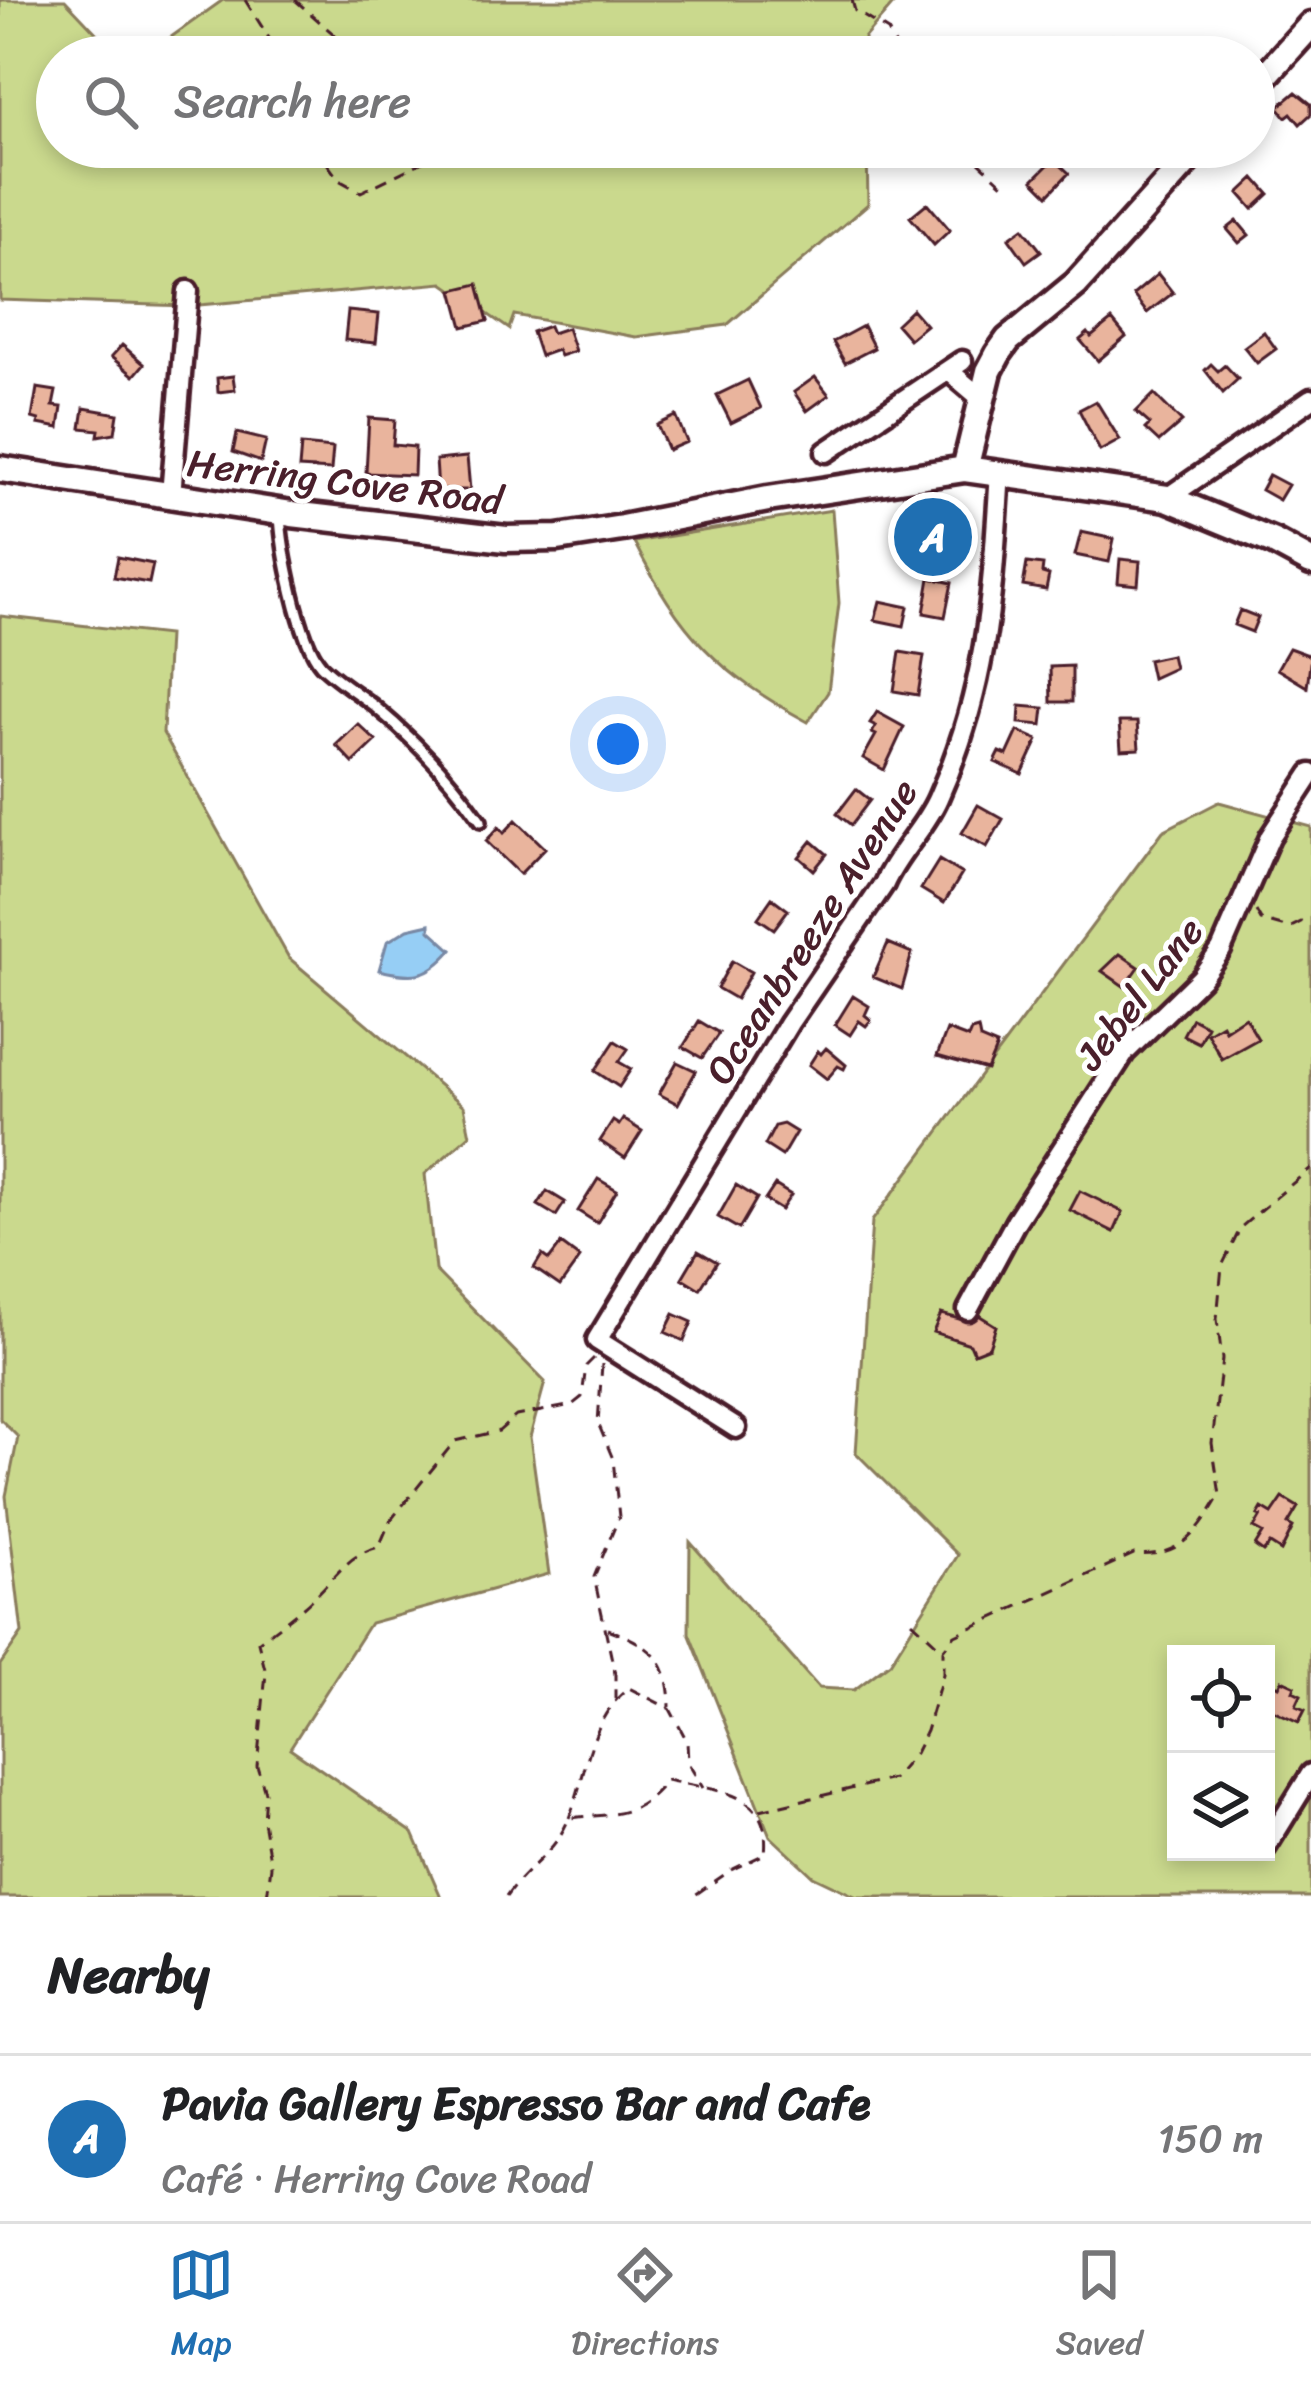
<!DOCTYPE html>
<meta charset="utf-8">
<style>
:root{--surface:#fff;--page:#f6f6f6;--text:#202124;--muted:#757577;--line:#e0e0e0;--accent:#1f6fb2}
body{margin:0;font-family:Sriracha,sans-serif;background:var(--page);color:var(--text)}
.controls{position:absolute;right:36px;bottom:36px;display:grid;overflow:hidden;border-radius:0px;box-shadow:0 6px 18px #0003}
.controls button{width:108px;height:108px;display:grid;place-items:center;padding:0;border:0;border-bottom:3px solid var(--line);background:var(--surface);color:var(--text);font:60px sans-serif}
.you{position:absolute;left:618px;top:744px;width:42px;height:42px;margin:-30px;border:9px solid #fff;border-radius:50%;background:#1a73e8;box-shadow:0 0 0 18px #1a73e833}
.badge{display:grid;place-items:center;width:78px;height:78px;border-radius:50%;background:var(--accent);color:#fff;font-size:39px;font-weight:700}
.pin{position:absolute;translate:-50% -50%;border:6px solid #fff;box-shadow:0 3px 12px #0006}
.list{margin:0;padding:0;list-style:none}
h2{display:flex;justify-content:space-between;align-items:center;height:156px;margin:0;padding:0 48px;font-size:51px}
h2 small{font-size:39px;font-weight:400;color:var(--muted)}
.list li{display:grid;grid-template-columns:78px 1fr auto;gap:36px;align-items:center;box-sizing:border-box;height:168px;padding:0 48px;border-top:3px solid var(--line)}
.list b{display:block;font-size:45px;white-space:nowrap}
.list p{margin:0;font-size:39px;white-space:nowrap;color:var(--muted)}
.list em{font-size:39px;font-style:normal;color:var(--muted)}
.icon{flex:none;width:66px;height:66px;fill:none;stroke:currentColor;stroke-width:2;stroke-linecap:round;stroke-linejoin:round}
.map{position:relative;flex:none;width:1311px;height:1897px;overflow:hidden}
.search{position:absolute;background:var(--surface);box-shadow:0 6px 18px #0003;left:36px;right:36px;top:36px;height:132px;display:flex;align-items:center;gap:30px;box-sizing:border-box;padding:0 42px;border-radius:66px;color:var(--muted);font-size:45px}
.sheet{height:324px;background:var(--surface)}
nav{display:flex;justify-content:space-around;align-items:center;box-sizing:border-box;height:168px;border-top:3px solid var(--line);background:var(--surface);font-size:33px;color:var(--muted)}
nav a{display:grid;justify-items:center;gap:6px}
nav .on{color:var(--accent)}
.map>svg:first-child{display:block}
</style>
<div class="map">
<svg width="1311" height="1897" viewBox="0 0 1311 1897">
<rect width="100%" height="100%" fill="#fff"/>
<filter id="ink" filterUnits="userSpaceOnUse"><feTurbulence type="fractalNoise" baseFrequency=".00833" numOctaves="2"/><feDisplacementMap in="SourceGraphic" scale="24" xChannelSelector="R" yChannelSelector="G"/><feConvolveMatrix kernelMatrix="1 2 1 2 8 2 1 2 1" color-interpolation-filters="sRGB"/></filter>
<g filter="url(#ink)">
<path fill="#cad98d" stroke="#8a7c5c" stroke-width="3" fill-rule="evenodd" d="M0,0H65L119,57H57V147H867L868,204L727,325L636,337L514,315L509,329L443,283L188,306L0,300Z
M223,0H897L864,38L865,57H143Z
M832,510L839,603L828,692L808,722C717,672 681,635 634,542Z
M0,616L168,635L163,733L289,958L464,1106L470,1135L425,1174L435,1270L545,1382L530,1437L549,1574L370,1623L290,1748L413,1833L441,1897H0V1665L22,1633L6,1496L18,1437L0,1419Z
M1219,802L1311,827V1897H857L813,1876L770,1836L689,1633L690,1542L819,1688L854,1690L890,1663L958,1555L856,1453L872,1221L1163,831ZM1176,1654H1266V1852H1176Z"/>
<path fill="#96cef5" stroke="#7888a4" stroke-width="3" d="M430,924V930L452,950C428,978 414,978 379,970L387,942L408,929Z"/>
<path fill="#e9b49d" stroke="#4a1f2b" stroke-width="3" d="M1113,36L1124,46L1111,57L1102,49Z
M1296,92L1311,104V114L1300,124L1291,113L1286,117L1278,107Z
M1054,159L1069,173L1048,195L1033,180Z
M1255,178L1269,194L1253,209L1239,193Z
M927,203L950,230L934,245L910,217Z
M1237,221L1249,235L1239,243L1227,229Z
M1023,228L1041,251L1026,262L1009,238Z
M1158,274L1173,293L1147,313L1133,295Z
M478,284L488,321L463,327L453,290Z
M912,309L926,325L909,339L896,324Z
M348,311L379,314L376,343L345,340Z
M1112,320L1126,337L1098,361L1080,340L1088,333L1091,337Z
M549,326L552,333L567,328L575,351L560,356L557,350L540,356L532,332Z
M863,326L874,348L845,363L833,342Z
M1264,332L1276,349L1257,363L1244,347Z
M122,345L144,364L134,376L111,357Z
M1211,364L1218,371L1225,365L1238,379L1223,393L1205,370Z
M233,376L235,390L218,392L217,378Z
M815,377L829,395L807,411L794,392Z
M748,380L761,408L731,423L717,395Z
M37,388L56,391L53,406L62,407L59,428L38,424L39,420L32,418Z
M1154,394L1182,422L1159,442L1145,429L1150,424L1136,412Z
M1096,401L1120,440L1100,451L1079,410Z
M84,408L118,414L115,433L98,436L99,430L81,428Z
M676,416L687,442L668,450L657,425Z
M369,418L395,420L393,445L415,447L414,475L366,473Z
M237,433L266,440L261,462L233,452Z
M301,445L333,448L331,470L299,468Z
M467,457L470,490H438L436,460Z
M1269,475L1288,485L1279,500L1261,490Z
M915,517L950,521L946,561L910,557Z
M1081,532L1114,539L1109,562L1075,555Z
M118,557L153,564L149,583L114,577Z
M1120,559L1140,561L1138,585L1118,583Z
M1027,563L1043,565L1042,573L1049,575L1046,590L1023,586Z
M930,578L952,583L945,617L924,613Z
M880,601L908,607L904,626L875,620Z
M1240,610L1258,617L1252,632L1234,625Z
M1289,648L1311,656L1307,687L1277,669Z
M900,652L924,656L918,695L894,691Z
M1171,655L1174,668L1152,678L1148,660Z
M1072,666V702H1051L1050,667Z
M1020,706L1044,708L1042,725L1019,723Z
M877,712L904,727L884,770L863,758L876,735L872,733L876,726L870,723Z
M1119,722H1137L1139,749L1121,750Z
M358,724L376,741L353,763L336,745Z
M1018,731L1038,740L1022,774L995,762L1000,752L1007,755Z
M856,789L870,800L851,825L837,814Z
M978,805L1003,819L987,847L962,833Z
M516,820L545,848L520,874L486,841L499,827L504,833Z
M812,841L827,854L814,870L799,857Z
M939,860L962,874L944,903L921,889Z
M772,898L788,910L774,929L758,918Z
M888,943L912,953L902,989L873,977Z
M1120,954L1139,967L1125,987L1102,971Z
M732,961L751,972L736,999L717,988Z
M853,996L869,1006L865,1015L871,1020L866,1026L859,1021L850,1035L835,1025Z
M1245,1017L1258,1039L1222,1059L1207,1033L1222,1024L1225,1030Z
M1192,1018L1207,1026L1199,1043L1183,1035Z
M699,1021L719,1033L702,1058L683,1047Z
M978,1029L980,1039L997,1046L987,1070L937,1056L947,1030L968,1038L971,1031Z
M615,1041L628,1049L619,1062L631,1069L619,1087L595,1071Z
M826,1048L846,1065L844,1069L838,1066L827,1079L809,1065L818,1051L821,1054Z
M677,1062L696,1071L678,1104L659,1094Z
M623,1119L642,1131L625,1158L600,1141L613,1121L619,1125Z
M783,1124L796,1132L782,1156L765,1145L775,1126Z
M598,1179L617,1190L597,1223L578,1211Z
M736,1185L757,1198L739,1229L718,1217Z
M775,1185L791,1195L781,1210L765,1200Z
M547,1191L565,1202L556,1216L538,1205Z
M1080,1191L1123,1212L1114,1232L1070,1210Z
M561,1244L580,1258L560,1286L534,1268L542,1255L549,1260Z
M698,1251L717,1262L700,1289L682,1278Z
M674,1314L692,1322L684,1341L665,1332Z
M941,1314L967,1321L977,1314L996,1326L989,1347L974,1353L970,1344L933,1332Z
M1283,1498L1298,1507L1288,1524L1293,1527L1281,1551L1270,1544L1263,1552L1255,1546L1263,1533L1254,1528L1261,1516L1258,1515L1262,1508L1272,1514Z
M1282,1680L1295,1686L1293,1691L1301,1695L1296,1706L1305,1710L1299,1722L1266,1707V1686L1271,1682L1279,1686Z"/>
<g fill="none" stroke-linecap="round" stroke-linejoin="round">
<g stroke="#4a1f2b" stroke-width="18">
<path id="lane" d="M280,513C281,547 299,640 321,665C336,680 356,692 373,705C414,739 451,778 481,821"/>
</g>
<g stroke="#4a1f2b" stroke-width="27">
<path id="street" d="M949,371L982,399
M826,452L962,361
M171,495L188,291
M1167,498L1311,399
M968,1310L1016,1221L1125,1052L1201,978L1221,950L1270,837L1311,774
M736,1428L597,1340L789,1023L884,884C898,852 924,830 938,798C989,685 992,593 1000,472
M1266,1847L1311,1774"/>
</g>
<g stroke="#4a1f2b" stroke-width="33">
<path id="secondary" d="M1254,88L1311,25
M0,469L292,514L506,539L558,538L622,528L768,499L965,469L1167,498L1274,542L1311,562
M965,469L989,371L998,354L1008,340L1076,284L1200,147"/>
</g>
<path stroke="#4a1f2b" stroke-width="3" stroke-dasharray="12 9" stroke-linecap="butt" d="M245,0L281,57
M295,0L337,37L345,57
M852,0L855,11L888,31L902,57
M315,147L339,180L361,192L435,156L434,147
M963,147L1005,186
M1256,911L1261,920L1289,928L1311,917
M602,1364L598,1423L613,1459L619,1517L594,1577L615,1674V1699
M912,1621L941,1648
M608,1629C652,1646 669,1659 670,1707
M760,1810L893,1779L915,1753L926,1731L943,1674V1650L955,1635L1134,1554C1181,1558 1198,1532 1220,1495L1212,1443L1222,1359L1217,1319L1222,1266L1241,1227L1311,1168
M569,1818C587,1774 589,1718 629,1688L670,1709L687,1741L688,1763L703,1788
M267,1897L271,1866L263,1821L265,1792L257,1766L266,1673L258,1642C276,1628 295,1615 312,1599C335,1579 347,1554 379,1547L390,1521L455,1441L499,1431L516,1416L572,1405L582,1397L586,1366L594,1358
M506,1897C528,1865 554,1855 569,1818C616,1813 635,1819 667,1780C717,1792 772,1789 765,1854L731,1870L692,1897"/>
<use href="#lane" stroke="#fff" stroke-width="9"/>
<use href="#street" stroke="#fff" stroke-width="18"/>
<use href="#secondary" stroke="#fff" stroke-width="24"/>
</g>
</g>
<g text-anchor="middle" stroke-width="10" stroke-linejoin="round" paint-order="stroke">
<g font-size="39" fill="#4a1f2b" stroke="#fff">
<text transform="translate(345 481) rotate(7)" y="14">Herring Cove Road</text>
<text transform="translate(811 931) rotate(-57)" y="14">Oceanbreeze Avenue</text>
<text transform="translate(1139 993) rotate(-52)" y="14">Jebel Lane</text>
</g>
</g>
</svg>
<div class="controls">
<button><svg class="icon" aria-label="locate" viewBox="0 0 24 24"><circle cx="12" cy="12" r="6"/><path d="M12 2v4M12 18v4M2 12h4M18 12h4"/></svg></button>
<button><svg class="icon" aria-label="layers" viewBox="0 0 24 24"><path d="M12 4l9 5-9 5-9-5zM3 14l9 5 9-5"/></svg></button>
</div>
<div class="you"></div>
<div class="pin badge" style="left:933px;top:537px">A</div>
<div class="search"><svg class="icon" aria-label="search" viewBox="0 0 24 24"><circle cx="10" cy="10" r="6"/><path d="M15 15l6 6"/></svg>Search here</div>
</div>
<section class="sheet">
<h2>Nearby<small></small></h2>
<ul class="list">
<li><span class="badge">A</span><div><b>Pavia Gallery Espresso Bar and Cafe</b><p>Café · Herring Cove Road</p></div><em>150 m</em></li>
</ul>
</section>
<nav>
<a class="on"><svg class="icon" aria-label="map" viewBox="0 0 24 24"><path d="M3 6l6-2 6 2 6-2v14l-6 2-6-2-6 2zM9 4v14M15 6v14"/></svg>Map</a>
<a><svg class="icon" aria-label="directions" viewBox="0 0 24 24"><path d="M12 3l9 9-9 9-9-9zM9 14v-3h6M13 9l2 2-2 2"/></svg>Directions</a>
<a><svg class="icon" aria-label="saved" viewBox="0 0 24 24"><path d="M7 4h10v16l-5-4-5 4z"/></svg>Saved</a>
</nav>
